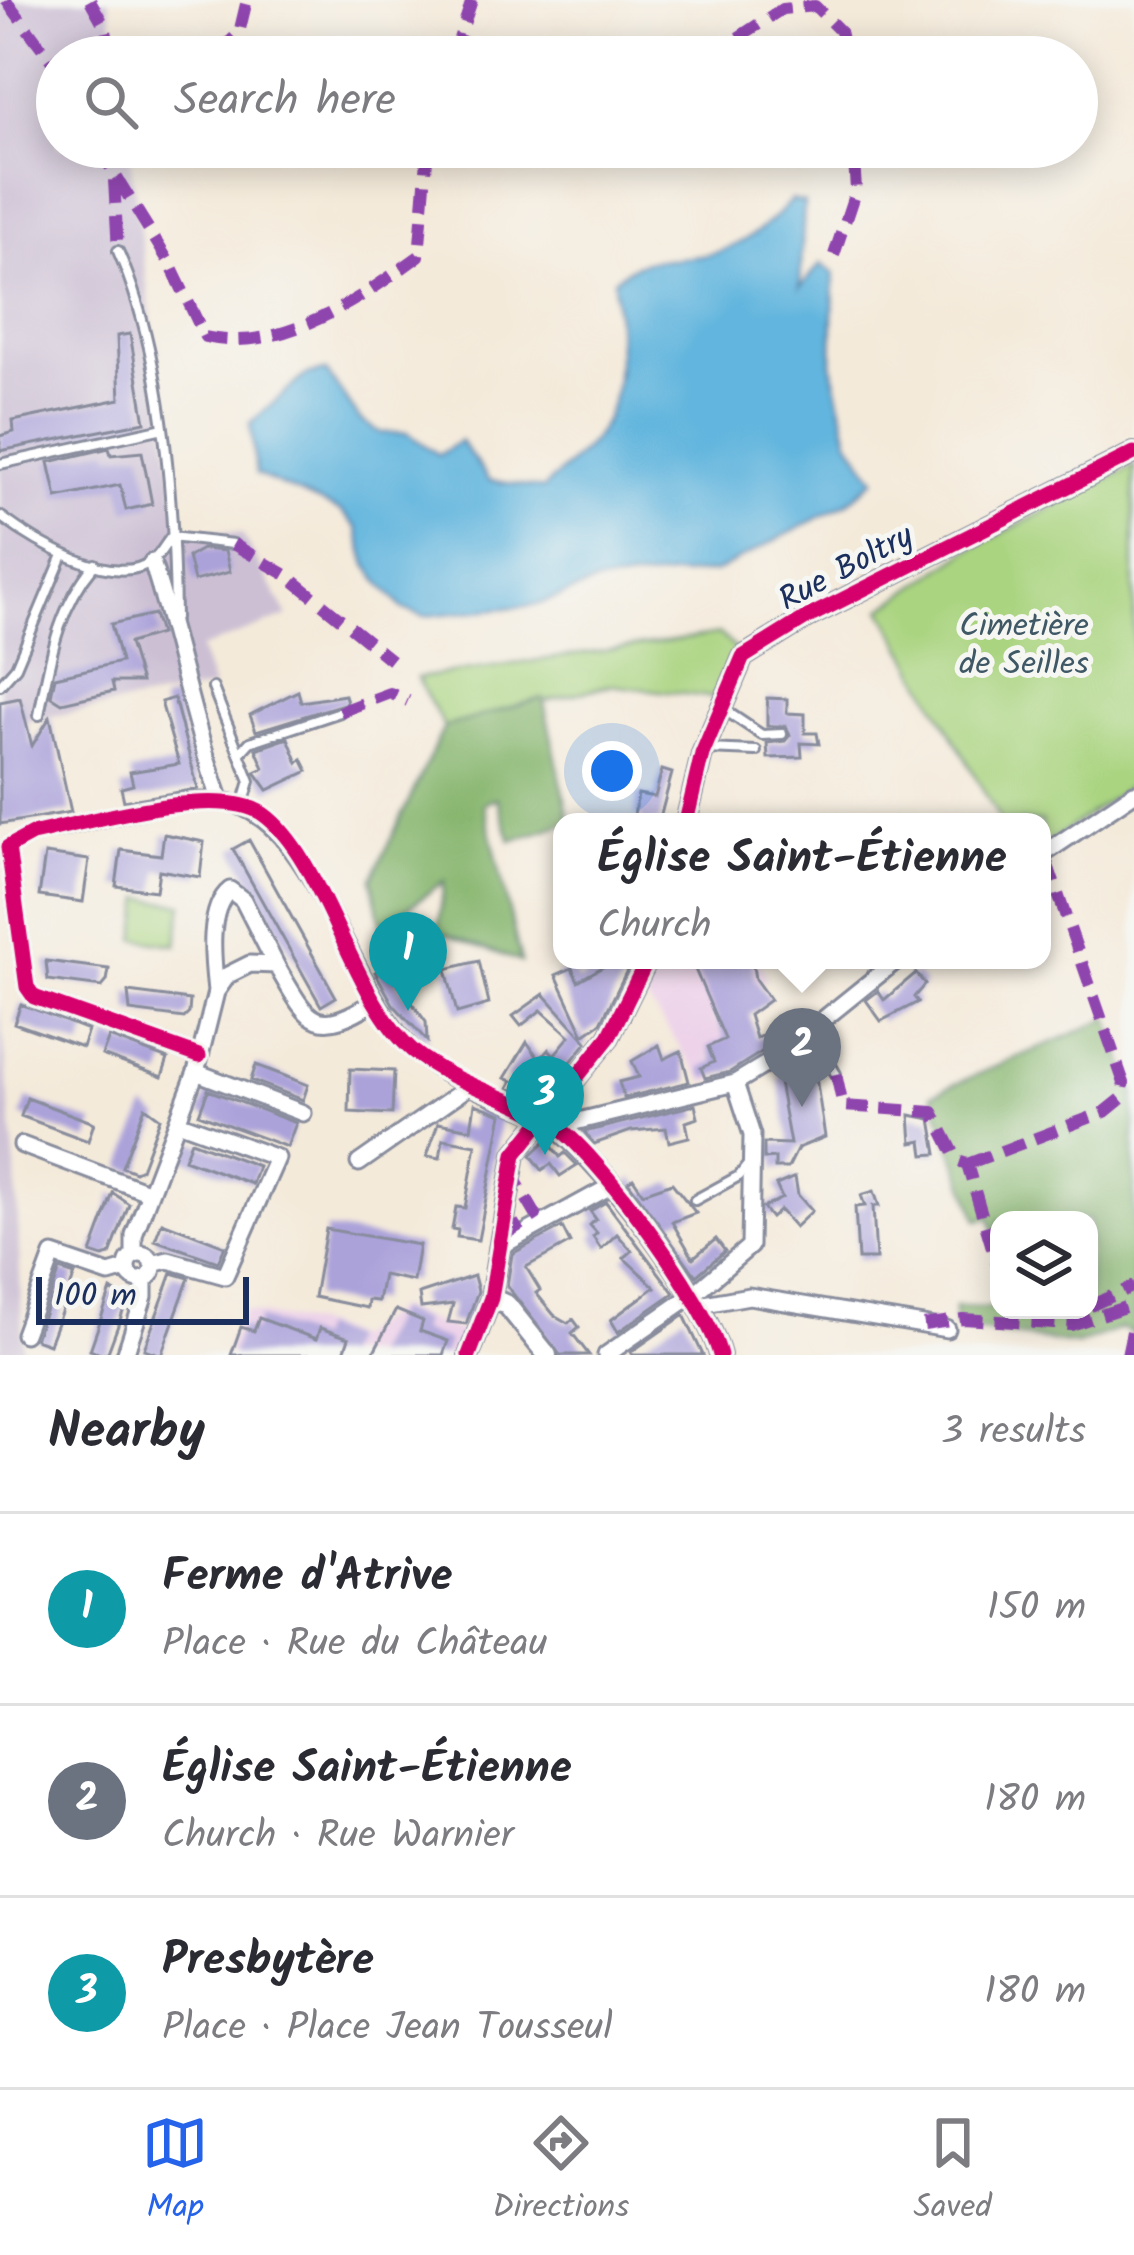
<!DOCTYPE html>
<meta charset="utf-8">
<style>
:root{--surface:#fff;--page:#f7f7f7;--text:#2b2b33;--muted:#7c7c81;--line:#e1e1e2;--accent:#2563eb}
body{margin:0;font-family:Kalam,sans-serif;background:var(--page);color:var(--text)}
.controls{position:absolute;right:36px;bottom:36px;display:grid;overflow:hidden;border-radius:24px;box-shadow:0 6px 30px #0003}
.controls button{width:108px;height:108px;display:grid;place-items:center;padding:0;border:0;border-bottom:3px solid var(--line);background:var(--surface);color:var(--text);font:60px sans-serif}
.scale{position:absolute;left:36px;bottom:30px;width:213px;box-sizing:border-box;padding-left:12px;border:6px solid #1b2f5e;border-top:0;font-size:33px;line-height:42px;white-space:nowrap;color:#1b2f5e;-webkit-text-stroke:9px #f6f6f2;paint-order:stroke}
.you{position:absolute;left:612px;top:771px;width:42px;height:42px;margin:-30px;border:9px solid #fff;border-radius:50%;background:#1a73e8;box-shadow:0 0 0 18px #1a73e833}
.badge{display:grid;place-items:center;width:78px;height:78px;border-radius:50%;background:var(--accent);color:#fff;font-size:39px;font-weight:700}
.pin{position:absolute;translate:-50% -99px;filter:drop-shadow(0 3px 6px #0008)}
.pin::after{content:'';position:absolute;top:63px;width:42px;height:36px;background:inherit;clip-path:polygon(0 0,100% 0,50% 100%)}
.popup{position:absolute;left:553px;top:813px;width:498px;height:156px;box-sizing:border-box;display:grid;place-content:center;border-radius:24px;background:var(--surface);filter:drop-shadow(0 3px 9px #0005);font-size:39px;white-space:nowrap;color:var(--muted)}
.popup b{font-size:45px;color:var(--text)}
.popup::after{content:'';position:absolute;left:50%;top:100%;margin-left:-24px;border:24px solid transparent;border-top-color:var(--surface)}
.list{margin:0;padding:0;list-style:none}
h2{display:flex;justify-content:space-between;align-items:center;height:156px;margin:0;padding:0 48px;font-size:51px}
h2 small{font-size:39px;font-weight:400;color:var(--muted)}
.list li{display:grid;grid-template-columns:78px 1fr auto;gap:36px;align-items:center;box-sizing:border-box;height:192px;padding:0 48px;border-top:3px solid var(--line)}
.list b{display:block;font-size:45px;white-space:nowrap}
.list p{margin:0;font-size:39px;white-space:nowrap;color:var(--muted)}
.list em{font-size:39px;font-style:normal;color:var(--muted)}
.icon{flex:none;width:66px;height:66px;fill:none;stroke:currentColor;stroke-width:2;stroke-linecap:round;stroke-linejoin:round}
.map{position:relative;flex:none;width:1134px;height:1355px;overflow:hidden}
.search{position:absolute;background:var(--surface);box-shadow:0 6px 30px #0003;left:36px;right:36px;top:36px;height:132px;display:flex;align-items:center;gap:30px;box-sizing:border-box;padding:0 42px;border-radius:66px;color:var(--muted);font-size:45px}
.sheet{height:732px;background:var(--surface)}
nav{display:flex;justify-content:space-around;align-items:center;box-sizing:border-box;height:168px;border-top:3px solid var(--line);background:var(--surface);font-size:33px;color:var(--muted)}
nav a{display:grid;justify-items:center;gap:6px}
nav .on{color:var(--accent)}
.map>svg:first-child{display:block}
</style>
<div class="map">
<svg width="1134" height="1355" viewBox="0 0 1134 1355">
<rect width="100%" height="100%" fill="#f6f6f2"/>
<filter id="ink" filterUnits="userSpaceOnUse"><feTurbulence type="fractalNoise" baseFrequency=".00833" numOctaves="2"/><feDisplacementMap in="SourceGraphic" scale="24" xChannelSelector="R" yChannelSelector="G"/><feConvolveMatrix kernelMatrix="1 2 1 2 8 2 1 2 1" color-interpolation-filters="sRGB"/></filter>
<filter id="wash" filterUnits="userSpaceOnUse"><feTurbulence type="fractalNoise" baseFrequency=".004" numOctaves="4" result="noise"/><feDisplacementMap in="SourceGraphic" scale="48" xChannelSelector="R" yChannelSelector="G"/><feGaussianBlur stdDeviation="2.7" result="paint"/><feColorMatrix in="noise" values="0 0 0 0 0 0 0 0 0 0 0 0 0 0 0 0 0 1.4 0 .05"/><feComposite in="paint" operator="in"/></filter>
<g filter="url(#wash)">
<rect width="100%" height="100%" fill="#f4eada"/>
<path fill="#edd1e9" d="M664,960H759L767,979L712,1016L725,1039L708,1048L716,1080L706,1083L644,996Z
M397,1308L466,1334L458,1355L225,1352L245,1311L322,1326L354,1338Z"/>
<path fill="#ccbfd4" d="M0,0H109L117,57H57V147H129L179,528L242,534L288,616L200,649L213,688L0,725Z
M0,1000L16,1169L23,1355H0Z"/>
<path fill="#aad480" stroke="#62826f" stroke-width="3" d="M1134,466V783L1042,847V822H1001L882,609L967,551Z
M720,634L743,657L725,699L610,685L444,727L417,678Z
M142,898L183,904L177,945L136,939Z"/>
<path fill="#87b66e" stroke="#517266" stroke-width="3" d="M543,698L570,822L511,841L497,798L484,804L521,962L438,931L444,881L382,927L372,879L444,727Z
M1109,1018L1134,1092V1335L1122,1328L1077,1345L955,1327V1307L1089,1310V1220H999V1247L990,1218L978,1220L932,1094Z"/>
<path fill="#62b5de" stroke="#3e729e" stroke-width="3" d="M791,200L804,203L800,288L821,264L834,273L832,365L849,440L875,479L847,503L715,572L596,583L537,605L424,616L403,609L381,584L367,565L357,528L342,512L256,474L250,423L306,375L326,371L361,421L381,433H407L439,455L460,441L489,480L543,489C560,471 582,455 596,436C628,392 617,330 614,280C642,255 659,261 694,257C734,253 766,229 791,200Z"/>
<g id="blocks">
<path fill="#aba2da" d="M130,334L145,422L0,451V436L14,432L13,421L120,399L117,336Z
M109,448L111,455L142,452L152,504L126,510L120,485L57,498L49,462Z
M202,549L225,551L230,572L194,581L188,557Z
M154,614L160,634L129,643L141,682H112L114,691L62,703L51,696L55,677L121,662L111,624Z
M298,691L301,702L345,695L347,703L256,731L250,715Z
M20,698L32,746L50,717L71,812L0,824V702Z
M174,698L198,789L124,801L121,788L133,785L130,772L179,764L161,702Z
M767,698L787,699V713L805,714V733H817L819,744L801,743L802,757L768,758L767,743L785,741L790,735L785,726H767Z
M288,738L298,763L302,759L308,771L268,790L255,772L264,768L256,749Z
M662,770L672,773L659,822H640L642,816L634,815L638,794L655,797Z
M164,834L204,842L200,877L159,870L156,891L116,886L121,850L161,855Z
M249,840L336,997L321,1006L233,849Z
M45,854L89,860L83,902L39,896Z
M401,958L409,973L396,981L426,1022L427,1041L393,1004L375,972Z
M615,960H632L601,1023L584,1035L556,975L572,968L578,981Z
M691,960H752L755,979L770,1000L749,1015L756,1038L765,1035L771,1046L730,1072L705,1078L701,1068L714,1062L708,1047L725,1039Z
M46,961L109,969L107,981L102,987L48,980Z
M479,961L489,1004L457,1013L446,969Z
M916,973L925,984L914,997L918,1002L881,1021L866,1000L878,991L884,1000Z
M128,992L190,1000L189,1013L184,1018L130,1011Z
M544,994L587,1042L538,1102L508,1088L512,1081L505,1078L527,1042L539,1059L549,1049L554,1055L570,1036L541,1010L521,1026L513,1016Z
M21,1004L88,1030L82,1047L14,1023Z
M109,1037L168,1059L162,1077L102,1055Z
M659,1045L664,1059L681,1051L689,1082L624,1098L619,1082L639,1077L632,1061Z
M256,1065L308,1085L303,1100L251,1080Z
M350,1069L394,1071L392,1114L349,1112Z
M815,1071L825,1137L798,1148L788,1168H775V1158L764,1159V1143L790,1144L778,1077Z
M208,1090L296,1123L287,1147L199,1114Z
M27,1098L94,1123L88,1141L21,1116Z
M475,1104L502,1114L478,1240L457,1237L458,1230L452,1229L456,1207L465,1208L476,1145L443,1139L440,1158L427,1156L438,1123L471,1129Z
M695,1105L698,1118L686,1122L689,1137L669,1142L666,1128L631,1131L594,1144L584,1132Z
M145,1107L160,1118L141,1169L135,1172L122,1167Z
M910,1115L931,1119L937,1154L924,1155L922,1141L912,1143Z
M547,1140L560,1157L565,1153L577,1165L560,1176L551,1164L542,1170L531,1155Z
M191,1141L258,1166L252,1184L184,1159Z
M795,1177L798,1195L812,1211L795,1227L780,1210L771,1218L763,1208L782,1198L776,1185Z
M633,1178L643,1193L672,1183L696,1213L672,1222L693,1258L716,1239L725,1251L696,1276L628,1182Z
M874,1191L879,1206H873L876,1259H858L855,1207L865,1206L861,1195Z
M113,1193L129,1204L110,1255L103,1257L91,1253Z
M606,1202L674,1293L618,1332L611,1320L655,1287L624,1258L632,1251L617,1234L601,1249L593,1237L597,1233L590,1225L596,1219L590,1211Z
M162,1222L225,1246L218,1262L155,1240Z
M562,1227L570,1243L526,1267L540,1290L536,1293L554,1315L568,1323L573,1319L579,1327L572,1333L589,1355H560L507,1286L512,1254Z
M326,1229L419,1245L413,1281L383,1275L378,1301L368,1300L367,1308L314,1297Z
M60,1270L75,1275L49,1344L35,1339Z
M172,1273L189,1278L161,1355L144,1349Z
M474,1276L478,1291L466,1324L448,1322L453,1304L421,1308L419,1294Z
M111,1290L127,1301L108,1352L101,1354L90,1350Z
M396,1310L423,1321L420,1331L448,1341L443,1355H372Z
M684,1315L703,1355H633L631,1352Z
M259,1318L316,1339L320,1328L349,1338L343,1355H231L241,1327L254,1331Z"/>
</g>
</g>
<g filter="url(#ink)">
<use href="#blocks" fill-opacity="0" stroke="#888c9c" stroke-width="3"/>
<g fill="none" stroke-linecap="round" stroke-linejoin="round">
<g stroke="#888c9c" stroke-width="14">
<path id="service" d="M118,251C164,354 174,506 175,618
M0,464L159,429
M0,516C32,540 115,591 153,560C160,555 166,543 171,537L233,544
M0,685L16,667L63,555
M213,688L250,781L242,808
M723,709L762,735L782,734
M39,715C50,659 57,609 95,564
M706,749L756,751
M240,753L250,742L340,712
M810,1030L836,1074
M695,1200L739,1176L750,1162"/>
</g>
<g stroke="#888c9c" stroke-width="21">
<path id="minor" d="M152,562C178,641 192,722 221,801
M1042,855L1134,793
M216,991C213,963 206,909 230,890L243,900L276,965
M199,1056L34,997L27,987L8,847L32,834C73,826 186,796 222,801C314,814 346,985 412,1049C445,1081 500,1098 542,1117
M196,1072L303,1113
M558,1126L735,1083L773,1060L897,960
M22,1145L150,1193
M359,1163L471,1085
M498,1248L611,1186
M127 1267a13 13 0 1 1 26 0a13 13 0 1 1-26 0Z
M134,1255V1235L196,1072L216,992L228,975L250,964L276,965C309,1021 313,1040 375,1001
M152,1264L168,1260L225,1276L277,1158L178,1122
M699,1305L749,1296L947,1329
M24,1334L53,1255L109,1274L126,1269
M125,1355L144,1297V1279
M606,1355L694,1294L750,1246L752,1135L735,1083"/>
</g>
<g stroke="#888c9c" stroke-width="24">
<path id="tertiary" d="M686,822L702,754L743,657L806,618L1134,453
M542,1117C594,1148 705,1296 720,1355
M491,1298L507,1305L547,1355
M469,1355L491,1298L515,1154L609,1037L647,960"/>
</g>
<use href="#service" stroke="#fff" stroke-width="8"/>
<use href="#minor" stroke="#fff" stroke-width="15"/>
<use href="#tertiary" stroke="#fff" stroke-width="18"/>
<path stroke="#8e44ad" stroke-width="12" stroke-dasharray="24 12" stroke-linecap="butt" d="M6,0L57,68
M90,0L105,27L112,57
M217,54L239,33L247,0
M453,57L472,0
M708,57L782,9L815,6L840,31L846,57
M98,147L170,264L205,337C281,354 360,299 419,256L428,147
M114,180L118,251
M834,255L856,189L853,147
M233,544L288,576L391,660
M340,712L390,693L408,701
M836,1074L843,1106L933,1112L958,1161L967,1164L999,1271
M967,1164L1105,1112L1121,1099L1124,1083L1044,854
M501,1237L536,1215L512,1174
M1090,1306L1134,1286
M924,1325L963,1319L1071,1325L1134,1304
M1127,1355L1134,1322"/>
<g stroke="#f6f6f2" stroke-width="22">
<path id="cycleway" d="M686,822L702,754L743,657L806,618L1134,453
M199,1056L34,997L27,987L8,847L32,834C84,823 218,783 263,814C324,857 350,996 413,1051C453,1084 507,1095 551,1122C597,1151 707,1302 720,1355
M469,1355L491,1298L515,1154L609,1037L647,960"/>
</g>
<use href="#cycleway" stroke="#d6006c" stroke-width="15"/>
</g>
</g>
<g text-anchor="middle" stroke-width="10" stroke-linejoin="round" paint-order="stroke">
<g font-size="33" fill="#1b2f5e" stroke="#f6f6f2">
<text transform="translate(845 566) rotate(-28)" y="12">Rue Boltry</text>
</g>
<g font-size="33" fill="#3f5866" stroke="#f6f6f2">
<text x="1024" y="636">Cimetière<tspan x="1024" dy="38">de Seilles</tspan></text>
</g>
</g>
</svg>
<div class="controls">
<button><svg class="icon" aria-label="layers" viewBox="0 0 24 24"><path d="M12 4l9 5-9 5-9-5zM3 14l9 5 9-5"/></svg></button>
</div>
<div class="scale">100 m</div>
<div class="you"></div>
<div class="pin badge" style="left:408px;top:1011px;background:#0f9aa8">1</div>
<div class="pin badge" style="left:802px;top:1107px;background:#6b7280">2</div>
<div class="popup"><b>Église Saint-Étienne</b>Church</div>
<div class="pin badge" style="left:545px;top:1155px;background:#0f9aa8">3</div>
<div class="search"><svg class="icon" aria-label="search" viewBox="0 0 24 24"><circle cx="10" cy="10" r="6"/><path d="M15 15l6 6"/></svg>Search here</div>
</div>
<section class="sheet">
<h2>Nearby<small>3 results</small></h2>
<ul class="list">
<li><span class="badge" style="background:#0f9aa8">1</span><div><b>Ferme d'Atrive</b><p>Place · Rue du Château</p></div><em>150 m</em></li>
<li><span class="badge" style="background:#6b7280">2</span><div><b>Église Saint-Étienne</b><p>Church · Rue Warnier</p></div><em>180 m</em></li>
<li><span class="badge" style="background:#0f9aa8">3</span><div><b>Presbytère</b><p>Place · Place Jean Tousseul</p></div><em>180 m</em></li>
</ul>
</section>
<nav>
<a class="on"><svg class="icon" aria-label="map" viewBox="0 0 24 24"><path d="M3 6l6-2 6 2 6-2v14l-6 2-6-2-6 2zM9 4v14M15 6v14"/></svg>Map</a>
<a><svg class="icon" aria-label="directions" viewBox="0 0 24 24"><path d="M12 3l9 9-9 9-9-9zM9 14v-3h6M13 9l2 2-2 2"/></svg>Directions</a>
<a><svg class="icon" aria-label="saved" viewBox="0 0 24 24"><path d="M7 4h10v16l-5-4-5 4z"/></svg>Saved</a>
</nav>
